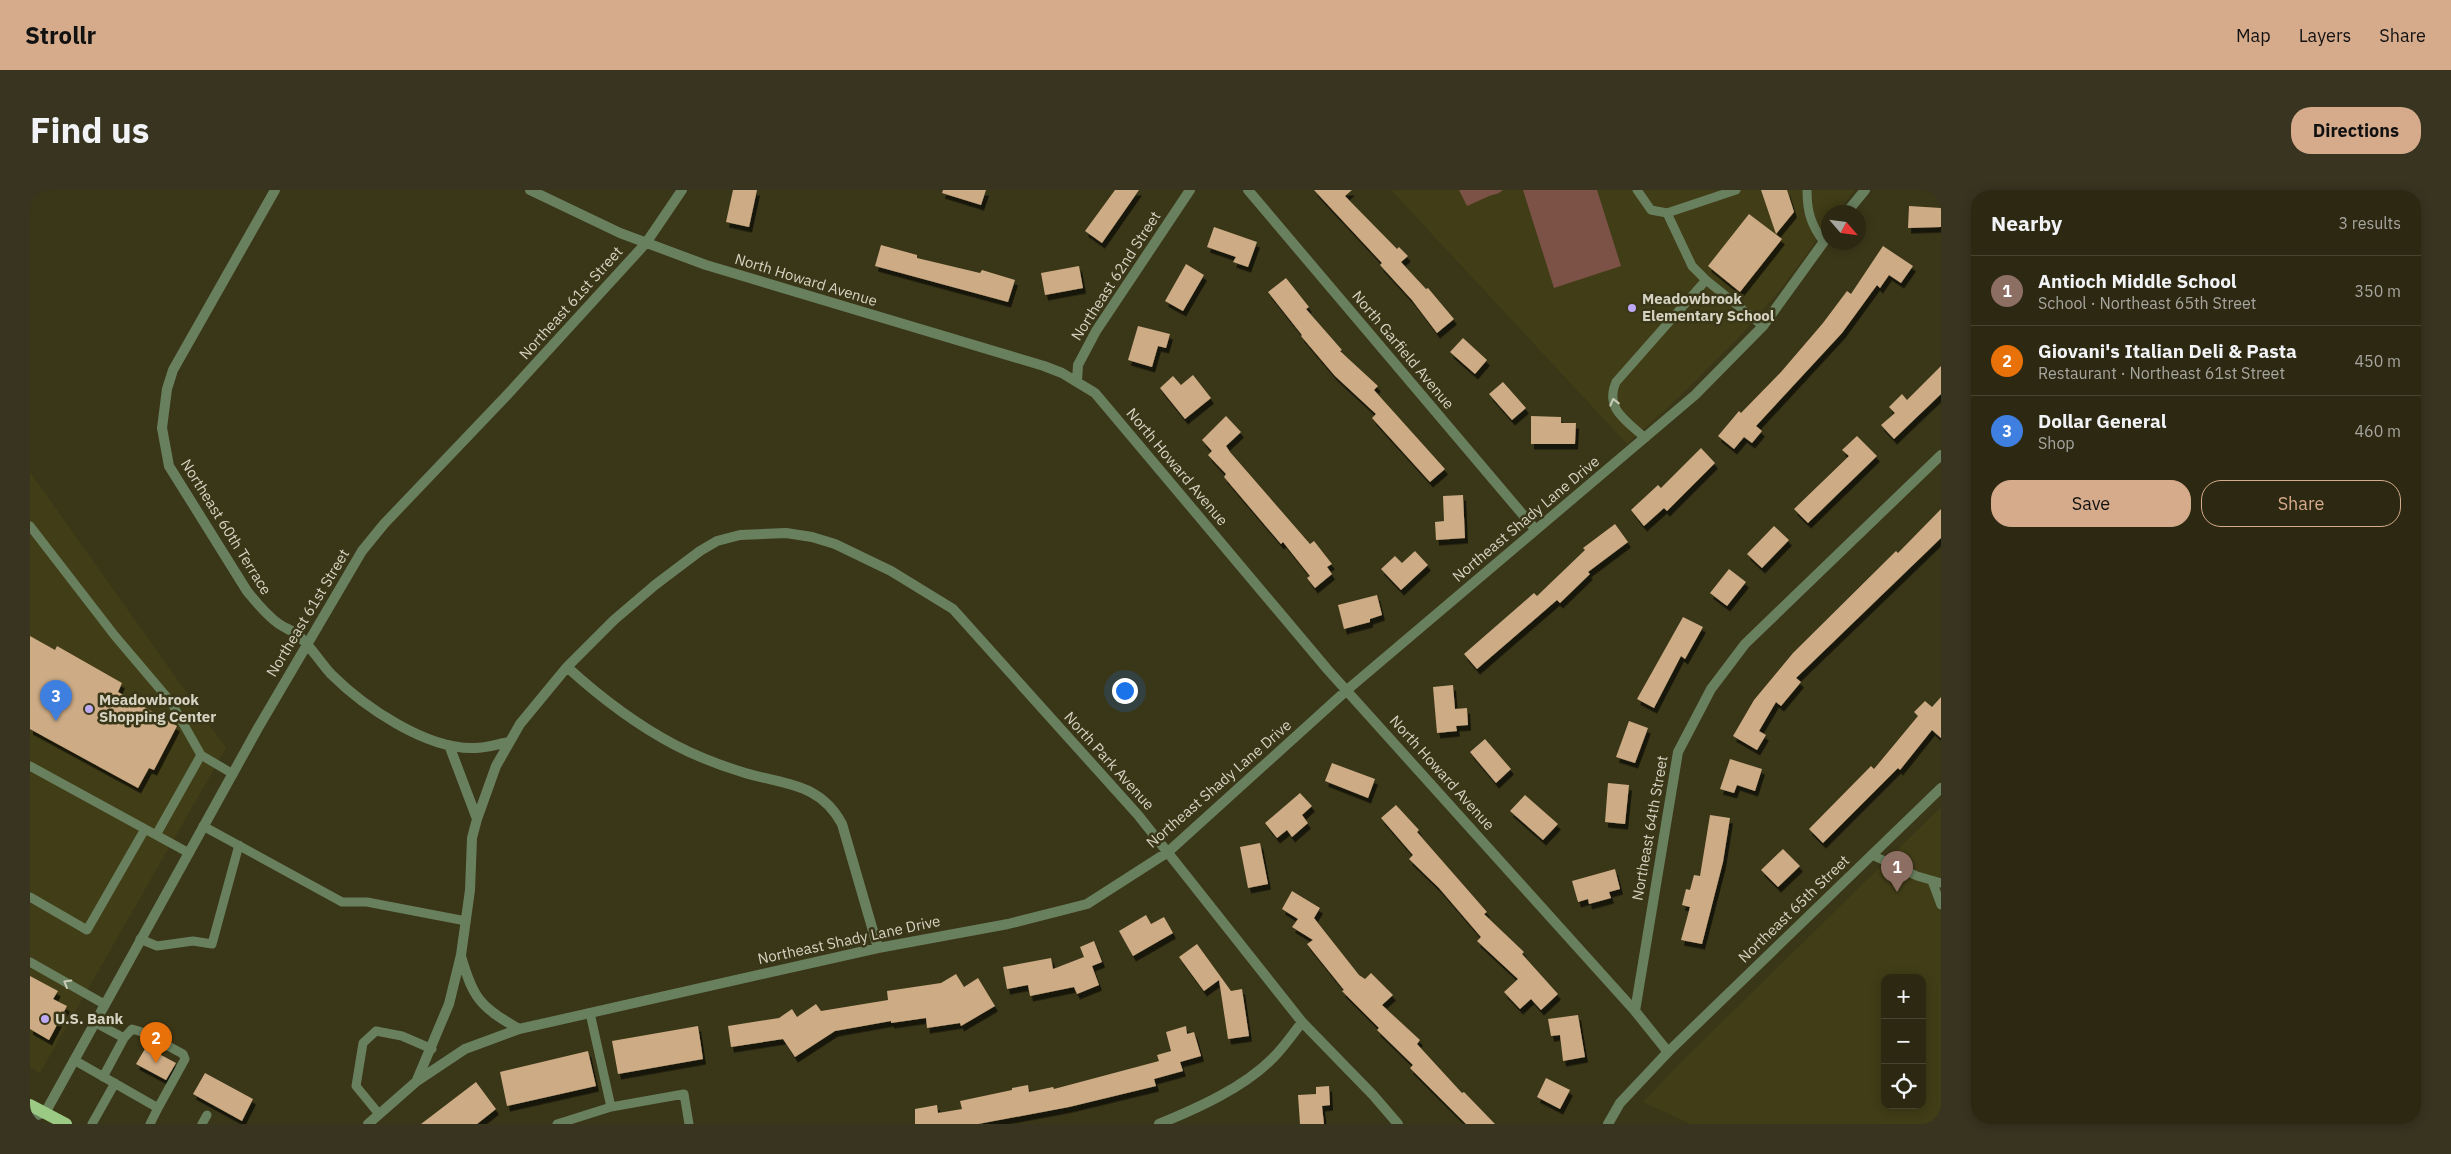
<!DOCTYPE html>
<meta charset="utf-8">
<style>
:root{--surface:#2c2812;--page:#383420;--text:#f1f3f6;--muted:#a6a69f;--line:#484432;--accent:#d6ab8b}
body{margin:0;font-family:"IBM Plex Sans",sans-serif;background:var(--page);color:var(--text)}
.controls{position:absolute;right:15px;bottom:15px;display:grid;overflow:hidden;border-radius:10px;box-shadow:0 2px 12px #0003}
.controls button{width:45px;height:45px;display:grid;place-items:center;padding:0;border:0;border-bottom:1px solid var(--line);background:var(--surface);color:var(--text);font:25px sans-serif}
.compass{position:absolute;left:1791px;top:15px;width:45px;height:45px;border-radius:50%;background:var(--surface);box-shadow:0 2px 12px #0003;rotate:118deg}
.you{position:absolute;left:1094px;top:500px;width:18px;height:18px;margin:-12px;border:4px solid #fff;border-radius:50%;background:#1a73e8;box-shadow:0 0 0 8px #1a73e833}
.badge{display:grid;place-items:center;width:32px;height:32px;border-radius:50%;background:var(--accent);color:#fff;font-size:16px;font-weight:700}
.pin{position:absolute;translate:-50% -41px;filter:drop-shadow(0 1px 2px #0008)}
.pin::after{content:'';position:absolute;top:26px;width:18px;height:15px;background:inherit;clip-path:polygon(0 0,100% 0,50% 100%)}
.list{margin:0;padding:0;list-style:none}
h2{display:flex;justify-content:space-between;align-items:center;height:65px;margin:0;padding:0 20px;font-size:21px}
h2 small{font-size:16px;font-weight:400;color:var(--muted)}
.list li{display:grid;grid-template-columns:32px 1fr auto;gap:15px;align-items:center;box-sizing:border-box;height:70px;padding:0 20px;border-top:1px solid var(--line)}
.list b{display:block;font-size:19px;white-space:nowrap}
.list p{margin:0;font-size:16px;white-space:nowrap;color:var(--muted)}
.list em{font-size:16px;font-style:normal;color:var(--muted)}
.actions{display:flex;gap:10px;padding:15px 20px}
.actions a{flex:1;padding:11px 0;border:1px solid var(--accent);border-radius:20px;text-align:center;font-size:18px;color:var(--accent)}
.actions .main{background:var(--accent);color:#111}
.icon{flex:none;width:28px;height:28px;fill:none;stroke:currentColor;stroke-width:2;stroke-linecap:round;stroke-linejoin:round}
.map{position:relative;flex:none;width:1911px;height:934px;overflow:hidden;border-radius:20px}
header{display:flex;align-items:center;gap:30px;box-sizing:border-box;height:70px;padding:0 25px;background:var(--accent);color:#111}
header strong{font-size:24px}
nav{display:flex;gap:28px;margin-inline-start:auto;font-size:18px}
.intro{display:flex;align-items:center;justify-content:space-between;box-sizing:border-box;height:120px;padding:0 30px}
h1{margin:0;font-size:35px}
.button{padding:12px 22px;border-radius:20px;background:var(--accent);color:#111;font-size:18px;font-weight:700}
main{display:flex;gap:30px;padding:0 30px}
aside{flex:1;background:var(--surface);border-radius:20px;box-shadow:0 2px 12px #0003}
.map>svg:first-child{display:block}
</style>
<header>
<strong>Strollr</strong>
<nav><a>Map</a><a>Layers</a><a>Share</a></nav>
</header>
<div class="intro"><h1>Find us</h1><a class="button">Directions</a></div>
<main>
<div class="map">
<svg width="1911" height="934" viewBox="0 0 1911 934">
<defs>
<filter id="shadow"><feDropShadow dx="3" dy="5.5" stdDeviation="0" flood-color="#0009"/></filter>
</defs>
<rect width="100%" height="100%" fill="#3a3618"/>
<path fill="#413d17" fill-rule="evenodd" d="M1361,0H1825L1808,22H1798V35L1754,95L1716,140L1647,209L1597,254Z
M0,282L196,558L10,883L0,877Z
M1911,617V934H1660L1613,912L1649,874ZM1855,788H1892V915H1855Z"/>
<path fill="#7c5247" d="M1429,0H1473C1468,5 1463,4 1457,7C1450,10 1444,13 1437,16Z
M1493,0H1567L1591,76L1524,98Z"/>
<path fill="#ccab85" filter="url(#shadow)" d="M703,0H727L719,37L696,32Z
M913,0H956L951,15L912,3Z
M1085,0H1109L1072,53L1055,41Z
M1284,0H1322L1315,6L1367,59L1369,57L1378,66L1371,72L1396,99L1398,98L1424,129L1407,143L1382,110L1350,75L1352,73Z
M1731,0H1757L1764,22L1746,44Z
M1879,16L1911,18V37L1878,38Z
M1719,24L1752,49L1710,102L1678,76Z
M1184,37L1227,52L1218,77L1203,72L1206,67L1177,57Z
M851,55L887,65V68L950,83L952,80L985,90L978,112L845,76Z
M1853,56L1883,76L1871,93L1859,85L1850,98L1847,95L1812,143L1726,236L1732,241L1722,253L1714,247L1704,259L1688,246L1709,221L1711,223L1751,182L1793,133L1817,101L1821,104Z
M1156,74L1174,85L1153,121L1135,111Z
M1049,76L1053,98L1015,105L1011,83Z
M1256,88L1279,117L1276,119L1312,160L1310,161L1348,196L1344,200L1415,279L1400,292L1342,228L1346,224L1305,186L1271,146L1272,145L1238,102Z
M1108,136L1140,144L1136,158L1128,156L1122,177L1098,170Z
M1433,148L1457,170L1445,184L1420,162Z
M1911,176V204L1864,249L1851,235L1865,223L1859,217L1872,204L1877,210Z
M1163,185L1181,208L1155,229L1130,198L1143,186L1151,195Z
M1473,192L1496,218L1482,230L1459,204Z
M1196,226L1211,242L1196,256L1200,262L1280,354L1284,351L1302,374L1297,377L1302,384L1285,398L1277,388L1280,386L1253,352L1251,354L1194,287L1196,284L1178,265L1182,261L1172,250Z
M1501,226L1531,227V233H1546L1545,254H1501Z
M1827,246L1847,266L1778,333L1764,319L1819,266L1812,260Z
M1671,258L1685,273L1637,321L1634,318L1614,336L1601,320L1628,295L1631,298Z
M1433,305L1435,348L1406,350L1405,332L1414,331L1413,306Z
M1911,319V348L1766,488L1771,492L1751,516L1746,512L1729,541L1736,545L1727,560L1703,546L1724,510L1763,463L1866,361L1868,363Z
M1585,334L1598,352L1558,382L1560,384L1530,413L1527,410L1447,479L1434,464L1504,403L1507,406L1555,360L1553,358Z
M1744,336L1759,350L1732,378L1717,364Z
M1385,361L1398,375L1371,400L1351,379L1365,366L1372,373Z
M1699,379L1716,392L1697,416L1680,403Z
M1347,405L1352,425L1340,429V432L1314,439L1308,415Z
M1653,427L1673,437L1655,469L1651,466L1624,518L1607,509Z
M0,446L25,460L27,456L92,493L88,502L147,536L124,580L119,578L108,598L0,539Z
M1423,495L1425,519L1437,518L1438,535L1426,536L1427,541L1407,543L1403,497Z
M1911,507V548L1902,540L1870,580L1868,578L1793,653L1779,639L1841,576L1844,579L1888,526L1884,522L1895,511L1902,517Z
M1599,531L1618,538L1605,573L1586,567Z
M1455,549L1481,579L1466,593L1440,562Z
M1700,569L1732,579L1725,601L1707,595L1704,603L1690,599Z
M1302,573L1345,589L1338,608L1295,591Z
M1578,593L1599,595L1595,634L1575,632Z
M1270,603L1282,616L1272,625L1278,633L1262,647L1257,640L1247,648L1235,633Z
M1495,605L1528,634L1513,650L1480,621Z
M1366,615L1389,640L1387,642L1457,722L1454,724L1494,762L1492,764L1528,804L1511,820L1501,809L1490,819L1474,802L1488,789L1447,751L1451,747L1409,698L1379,669L1383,665L1351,628Z
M1680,625L1700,628L1693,672L1672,754L1651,750L1660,717L1652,715L1656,699L1660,700L1664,685L1670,686Z
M1230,653L1238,694L1218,698L1210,657Z
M1753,659L1770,676L1748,697L1731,680Z
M1585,679L1590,699L1579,702L1581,708L1559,714L1558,709L1548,712L1542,691Z
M1262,701L1290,718L1284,728L1329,785L1335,789L1341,783L1363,805L1352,815L1390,850L1387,854L1432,903L1434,902L1465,934H1436L1380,878L1383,875L1347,840L1349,838L1312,801L1314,800L1277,754L1283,750L1262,737L1268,729L1252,719Z
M1116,725L1121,734L1134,727L1143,743L1103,766L1089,741Z
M1064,751L1072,772L1062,776L1069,795L1047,804L1044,797L1000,806L998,795L977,799L973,777L1021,768L1023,779L1054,767L1050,757Z
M1167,754L1201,801L1212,799L1219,846L1198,849L1189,790L1174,801L1149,767Z
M926,784L934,797L948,788L965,816L931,836L930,833L897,838L896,828L861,833V831L805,841L765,867L753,849L701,857L698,836L749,828L762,819L767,827L786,814L791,821L858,810L857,801L911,793Z
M0,786L28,801L23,809L37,816L19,850L0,839Z
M1548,825L1555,867L1533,871L1530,845L1521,846L1518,829Z
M668,836L673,869L588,884L582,851Z
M1156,836L1157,844L1164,842L1171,866L1150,872L1153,881L1124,889L1126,896L1039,917L948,934H885V919L907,915L908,923L932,919L930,911L982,900V898L998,895L999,902L1023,897L1024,899L1129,871L1127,865L1141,861L1136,842Z
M116,857L146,873L136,890L106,874Z
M558,861L566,896L477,916L470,882Z
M175,883L223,909L212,931L163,904Z
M1516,888L1540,900L1530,919L1507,907Z
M446,892L466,919L447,934H391Z
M1299,896L1300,915L1292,916L1294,934H1270L1268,905L1286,904V897Z"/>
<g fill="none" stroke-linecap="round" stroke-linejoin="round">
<path stroke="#69805f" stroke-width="9" d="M1607,0L1621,20L1637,23
M1777,0C1777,22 1781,35 1794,52
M1676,90L1662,76L1637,23L1706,0
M1615,248C1597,231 1574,219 1586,192L1676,90L1733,136
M0,336L85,446L141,512L171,565
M0,576L159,663
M173,636L312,712H337L436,731
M126,645L171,565L203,584
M1842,665L1887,686L1911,693
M1902,691L1911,715
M0,707L57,740L115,639
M110,749L127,756L163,751L182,754L209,655
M0,772L74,814
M560,823L581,917
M44,870L128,918L155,869L153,864L112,842L102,839L94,848L64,832
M73,887L94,848
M349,924L326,896L333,853L346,841L372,846L402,859
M0,928L15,923
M62,934L85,893
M120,934L128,918
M172,934L177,925
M527,934L581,917L654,904L659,934"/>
<path stroke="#69805f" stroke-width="10" d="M245,0L143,180L137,199L132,238L139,276L217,401C227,413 236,425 249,434C255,438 263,441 269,446C281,457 290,472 301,484C334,517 397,560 445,558C456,558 468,554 479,552
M500,0L590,43L676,75L1014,176L1032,183L1065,203L1298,480L1605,821
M1218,0L1505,339
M1817,22L1835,0
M1047,191L1048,175L1066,141L1160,0
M537,477C570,507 605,534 645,555C666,566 689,575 712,582C752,595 789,591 812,634L848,758
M419,555L447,629
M431,766C443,808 450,817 489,839
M1638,862L1605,821L1648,562L1681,499L1715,454L1911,265
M387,890L419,814L431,765L440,700L442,648L447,629L466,576L490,534L537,477L584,430L625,395L670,361L687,351L710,345L756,343L782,347L805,354L861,381L923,419L1108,625L1272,832L1343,905L1368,934
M15,923L228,538L332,361L354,334L478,204L616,53L652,0
M338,934L387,891L435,859L489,839L848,758L978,734L1057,714L1138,662L1317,500L1665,205L1733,136L1798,46
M1129,934C1168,918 1213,898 1243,868C1254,857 1263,844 1272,832"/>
<path stroke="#69805f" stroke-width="10" d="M1578,934L1590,913L1638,862L1911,598"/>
<path stroke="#9bca85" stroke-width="12" d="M0,915L36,934"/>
</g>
<defs><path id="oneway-chevron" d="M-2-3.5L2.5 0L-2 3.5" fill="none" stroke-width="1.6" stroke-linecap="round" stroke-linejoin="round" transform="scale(1.25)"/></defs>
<g stroke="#caccb8">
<use href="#oneway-chevron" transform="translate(1584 212) rotate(-104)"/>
<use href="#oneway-chevron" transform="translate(37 793) rotate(-150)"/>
</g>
<g fill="#bea9f5" stroke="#3a3618" stroke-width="2">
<circle cx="1602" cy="118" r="5"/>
<circle cx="59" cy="519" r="5"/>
<circle cx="15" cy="829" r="5"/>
</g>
<g text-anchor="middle" stroke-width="5" stroke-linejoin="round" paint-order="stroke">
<g font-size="15" fill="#d5d4c2" stroke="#3a3618">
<text transform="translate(1086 86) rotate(-57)" y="5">Northeast 62nd Street</text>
<text transform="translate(776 90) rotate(17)" y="5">North Howard Avenue</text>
<text transform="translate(541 113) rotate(-48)" y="5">Northeast 61st Street</text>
<text transform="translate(1373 160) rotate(50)" y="5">North Garfield Avenue</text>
<text transform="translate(1147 277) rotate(50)" y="5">North Howard Avenue</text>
<text transform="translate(1496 329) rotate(-40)" y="5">Northeast Shady Lane Drive</text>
<text transform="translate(196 337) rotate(58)" y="5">Northeast 60th Terrace</text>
<text transform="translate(278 423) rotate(-59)" y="5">Northeast 61st Street</text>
<text transform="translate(1079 571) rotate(48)" y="5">North Park Avenue</text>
<text transform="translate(1412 583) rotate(48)" y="5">North Howard Avenue</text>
<text transform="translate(1189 594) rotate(-41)" y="5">Northeast Shady Lane Drive</text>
<text transform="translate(1620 638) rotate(-80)" y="5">Northeast 64th Street</text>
<text transform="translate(1764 719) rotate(-44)" y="5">Northeast 65th Street</text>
<text transform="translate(819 750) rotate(-12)" y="5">Northeast Shady Lane Drive</text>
</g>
<g font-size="15" font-weight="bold" fill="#d5d4c2" stroke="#3a3618" text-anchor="start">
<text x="1612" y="114">Meadowbrook<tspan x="1612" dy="17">Elementary School</tspan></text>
<text x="69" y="515">Meadowbrook<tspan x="69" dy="17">Shopping Center</tspan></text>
<text x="25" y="834">U.S. Bank</text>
</g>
</g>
</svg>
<div class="controls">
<button>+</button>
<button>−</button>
<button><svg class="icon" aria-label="locate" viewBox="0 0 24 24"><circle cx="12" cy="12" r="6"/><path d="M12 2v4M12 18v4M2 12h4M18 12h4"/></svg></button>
</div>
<svg class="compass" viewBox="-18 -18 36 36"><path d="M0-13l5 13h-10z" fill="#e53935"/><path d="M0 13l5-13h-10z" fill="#a6a69f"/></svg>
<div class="you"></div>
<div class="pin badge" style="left:1867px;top:702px;background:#8d6e63">1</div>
<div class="pin badge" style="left:126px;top:873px;background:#e8710a">2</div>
<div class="pin badge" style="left:26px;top:531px;background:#3f7fe0">3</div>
</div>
<aside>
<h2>Nearby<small>3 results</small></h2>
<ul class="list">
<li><span class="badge" style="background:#8d6e63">1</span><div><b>Antioch Middle School</b><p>School · Northeast 65th Street</p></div><em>350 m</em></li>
<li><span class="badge" style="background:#e8710a">2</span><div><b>Giovani's Italian Deli &amp; Pasta</b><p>Restaurant · Northeast 61st Street</p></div><em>450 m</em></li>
<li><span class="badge" style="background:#3f7fe0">3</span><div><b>Dollar General</b><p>Shop</p></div><em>460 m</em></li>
</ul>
<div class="actions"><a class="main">Save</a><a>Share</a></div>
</aside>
</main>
